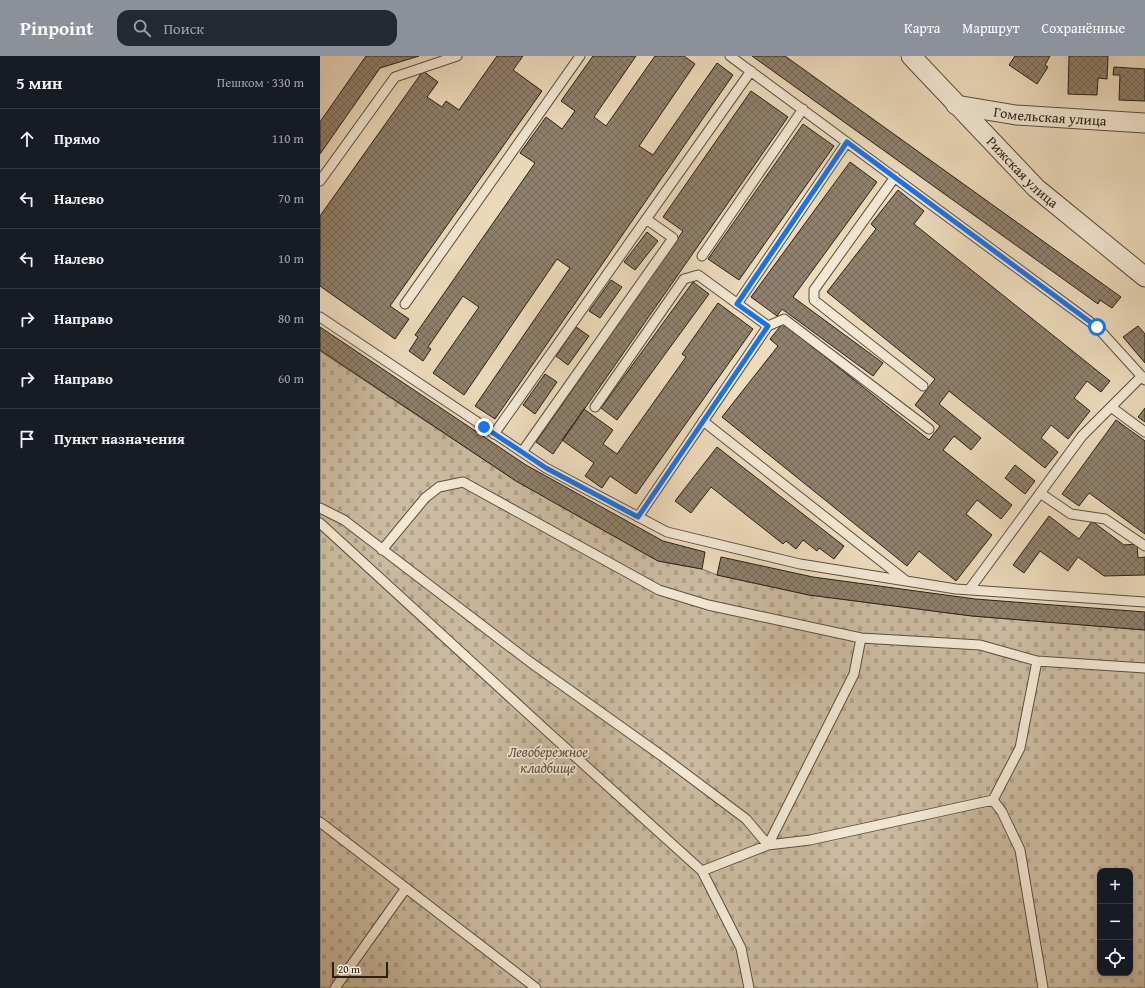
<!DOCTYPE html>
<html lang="ru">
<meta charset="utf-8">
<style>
:root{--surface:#171b24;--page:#242831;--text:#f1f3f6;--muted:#9ea1a6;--line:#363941;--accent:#8c9099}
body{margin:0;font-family:"Gentium Book Plus",serif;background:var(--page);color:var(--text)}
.controls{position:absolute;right:12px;bottom:12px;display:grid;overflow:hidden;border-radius:8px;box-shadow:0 2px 6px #0003}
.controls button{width:36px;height:36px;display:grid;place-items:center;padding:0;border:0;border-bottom:1px solid var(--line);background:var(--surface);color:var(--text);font:20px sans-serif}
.scale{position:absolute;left:12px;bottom:10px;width:56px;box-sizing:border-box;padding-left:4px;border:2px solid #2a2016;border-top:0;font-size:11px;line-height:14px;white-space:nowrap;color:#2a2016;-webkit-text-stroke:3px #f3e8d4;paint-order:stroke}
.stop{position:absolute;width:12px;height:12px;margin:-9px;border:3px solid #1a73e8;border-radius:50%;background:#fff}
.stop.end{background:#1a73e8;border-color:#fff;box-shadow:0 1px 4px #0008}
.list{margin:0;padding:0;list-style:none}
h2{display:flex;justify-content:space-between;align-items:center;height:52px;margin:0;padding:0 16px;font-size:17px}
h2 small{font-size:13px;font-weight:400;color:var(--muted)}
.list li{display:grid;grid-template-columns:26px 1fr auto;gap:12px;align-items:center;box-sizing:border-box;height:60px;padding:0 16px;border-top:1px solid var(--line)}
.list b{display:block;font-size:15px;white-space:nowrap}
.list em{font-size:13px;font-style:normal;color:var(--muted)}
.icon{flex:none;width:22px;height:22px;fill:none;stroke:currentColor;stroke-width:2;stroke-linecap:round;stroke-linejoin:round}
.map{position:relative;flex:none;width:825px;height:932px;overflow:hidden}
header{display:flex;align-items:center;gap:24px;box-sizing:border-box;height:56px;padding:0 20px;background:var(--accent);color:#fff}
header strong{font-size:19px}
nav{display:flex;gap:22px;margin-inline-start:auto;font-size:14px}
.search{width:280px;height:36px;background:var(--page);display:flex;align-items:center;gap:10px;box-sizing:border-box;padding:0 14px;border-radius:12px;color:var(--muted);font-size:15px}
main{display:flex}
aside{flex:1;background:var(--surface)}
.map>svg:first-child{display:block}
</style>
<header>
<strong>Pinpoint</strong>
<div class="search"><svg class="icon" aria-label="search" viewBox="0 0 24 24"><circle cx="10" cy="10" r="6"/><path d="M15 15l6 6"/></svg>Поиск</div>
<nav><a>Карта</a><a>Маршрут</a><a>Сохранённые</a></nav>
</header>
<main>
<aside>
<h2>5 мин<small>Пешком · 330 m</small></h2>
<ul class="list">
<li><svg class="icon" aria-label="ahead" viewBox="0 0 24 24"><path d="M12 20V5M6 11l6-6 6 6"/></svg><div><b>Прямо</b></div><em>110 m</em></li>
<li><svg class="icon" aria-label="left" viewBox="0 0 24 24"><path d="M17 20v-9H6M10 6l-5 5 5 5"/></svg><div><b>Налево</b></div><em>70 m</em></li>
<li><svg class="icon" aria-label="left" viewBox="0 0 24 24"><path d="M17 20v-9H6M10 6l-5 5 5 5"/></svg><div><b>Налево</b></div><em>10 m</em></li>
<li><svg class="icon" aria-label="right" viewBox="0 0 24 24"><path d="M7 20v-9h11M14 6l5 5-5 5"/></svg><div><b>Направо</b></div><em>80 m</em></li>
<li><svg class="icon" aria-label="right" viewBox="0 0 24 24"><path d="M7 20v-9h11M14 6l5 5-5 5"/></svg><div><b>Направо</b></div><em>60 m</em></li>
<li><svg class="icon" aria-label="arrive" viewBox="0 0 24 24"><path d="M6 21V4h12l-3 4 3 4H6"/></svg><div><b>Пункт назначения</b></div></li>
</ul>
</aside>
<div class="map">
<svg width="825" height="932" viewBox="0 0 825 932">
<defs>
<pattern id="cemetery-stones" width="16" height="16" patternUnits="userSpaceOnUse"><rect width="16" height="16" fill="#ccbba1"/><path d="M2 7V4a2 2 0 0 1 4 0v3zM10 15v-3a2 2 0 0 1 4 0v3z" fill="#afa08a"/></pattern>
<pattern id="building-cross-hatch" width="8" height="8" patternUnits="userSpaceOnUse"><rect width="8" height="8" fill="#8f816d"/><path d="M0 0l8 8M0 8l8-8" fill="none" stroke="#756959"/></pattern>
</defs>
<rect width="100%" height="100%" fill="#eddbbd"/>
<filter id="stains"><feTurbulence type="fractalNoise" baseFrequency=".005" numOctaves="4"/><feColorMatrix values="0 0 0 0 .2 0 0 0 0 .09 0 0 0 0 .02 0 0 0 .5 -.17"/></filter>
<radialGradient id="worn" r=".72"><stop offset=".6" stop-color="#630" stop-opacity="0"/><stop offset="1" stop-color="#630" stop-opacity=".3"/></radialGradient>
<path fill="url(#cemetery-stones)" stroke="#7b6e5c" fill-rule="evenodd" d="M0,295L196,425L338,505L382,513L397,519L489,539L652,560L825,574V932H0ZM780,815H810V917H780Z"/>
<path fill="url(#building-cross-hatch)" stroke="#2a2016" d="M46,0H99L60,12L0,98V66Z
M177,0H203L193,14L222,35L70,250L89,263L75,283L0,230V160L103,15L118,26L107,41L122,51L126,45L139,54Z
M273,0H316L274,61L286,70L335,0H364L375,8L319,90L333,99L397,7L413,19L175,363L155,350L250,212L237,203L144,339L113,317L159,251L143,240L108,291L111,293L103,305L89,295L98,281L95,279L215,107L200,97L226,61L242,73L255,55L241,45Z
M432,0H465L801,241L792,252L780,244L778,248Z
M695,0H730L725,9L728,11L717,28L689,9Z
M749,0H788L787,23L778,22L777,39L748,38Z
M794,11L825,13V45L799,44L800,19H793Z
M431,35L468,61L233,398L216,386L363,175L343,161Z
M483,68L514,90L419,224L388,203Z
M530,106L557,126L473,241L563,307L553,320L462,253L457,260L431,241Z
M578,134L604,155L594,168L790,325L781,336L767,325L754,342L770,355L748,383L731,369L721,382L738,396L725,412L629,335L619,348L661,382L651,394L634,380L623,394L692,449L681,463L657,444L646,458L672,479L636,525L599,495L587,510L402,361L458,290L450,283L463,267L609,384L620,370L595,349L615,323L507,236L556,173L551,168Z
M327,176L338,185L315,214L304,206Z
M291,224L302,231L280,262L269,255Z
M373,226L389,238L297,364L281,352Z
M398,247L433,273L316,438L290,420L282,432L265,420L274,407L242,384L264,353L293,374L283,388L297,398L366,301L362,298Z
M818,270L825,278V307L803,281Z
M0,271L206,409L343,485L385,496L382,513L338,505L196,425L0,294Z
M256,271L269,280L248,309L236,300Z
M225,318L237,326L215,358L203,349Z
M825,352V366L818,361Z
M796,364L825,385V478L769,437L759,450L742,438Z
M397,391L524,490L514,503L499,492L497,495L483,484L476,493L466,485L463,488L391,431L371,457L355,445Z
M695,409L715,425L705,438L685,422Z
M729,460L759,483L772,465L804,489L817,488L818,502L825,501V519L784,520L758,501L748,515L720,495L704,517L693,509Z
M401,501L493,521L655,543L825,556V574L652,560L489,539L397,519Z"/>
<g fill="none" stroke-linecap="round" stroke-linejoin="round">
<g stroke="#5b4f40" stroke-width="11">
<path id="service" d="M410,0L777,271L825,324
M575,121L494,234V244L603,330
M0,125L75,21L137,0
M382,200L483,53
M85,248L260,0
M417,248L527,86
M0,261L226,412L347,476L480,508L636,533L825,546
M448,270L464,263L609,373
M275,351L364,223L378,219L448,270L318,461
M791,351L825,376
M383,365L585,524
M174,378L431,15
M202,396L353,182L326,163
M720,437L751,458L785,463L825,490
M0,452L24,464L210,606L342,700L426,763L448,789L534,618L541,582
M0,467L228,676L382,815L421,892L429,932
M62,494L105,442L119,431L143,426L339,534L388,549L541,582L660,589L717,605L825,612
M649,534L762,380L822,320
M717,605L700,692L673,744L682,756L700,794L723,932
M0,766L216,932
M382,815L448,789L490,784L673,744
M15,932L86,832"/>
</g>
<g stroke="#5b4f40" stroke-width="21">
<g id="minor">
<path id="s1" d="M591,0L716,132L825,221"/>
<path id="s2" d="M636,49L696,59L825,67"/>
</g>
</g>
<use href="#service" stroke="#f3e8d4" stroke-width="9"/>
<use href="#minor" stroke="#f3e8d4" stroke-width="19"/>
</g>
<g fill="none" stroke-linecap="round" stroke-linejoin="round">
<path stroke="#1a73e8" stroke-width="5" d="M164,371L226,412L318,461L448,270L417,248L527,86L777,271"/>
</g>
<g text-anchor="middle" stroke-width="3.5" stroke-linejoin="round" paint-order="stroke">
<g font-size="14" fill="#2a2016" stroke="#f3e8d4">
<text dy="5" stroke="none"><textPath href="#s2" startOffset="95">Гомельская улица</textPath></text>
<text dy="5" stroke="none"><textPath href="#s1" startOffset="161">Рижская улица</textPath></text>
</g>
<g font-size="14" font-style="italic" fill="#5b4e40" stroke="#f3e8d4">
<text x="228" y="701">Левобережное<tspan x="228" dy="16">кладбище</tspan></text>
</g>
</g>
<rect width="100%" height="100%" filter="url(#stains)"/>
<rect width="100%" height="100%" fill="url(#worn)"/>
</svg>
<div class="controls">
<button>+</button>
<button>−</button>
<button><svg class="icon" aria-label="locate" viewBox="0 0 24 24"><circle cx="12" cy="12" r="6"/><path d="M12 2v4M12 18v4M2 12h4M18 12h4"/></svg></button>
</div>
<div class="scale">20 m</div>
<div class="stop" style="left:777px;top:271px"></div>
<div class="stop end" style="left:164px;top:371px"></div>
</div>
</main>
